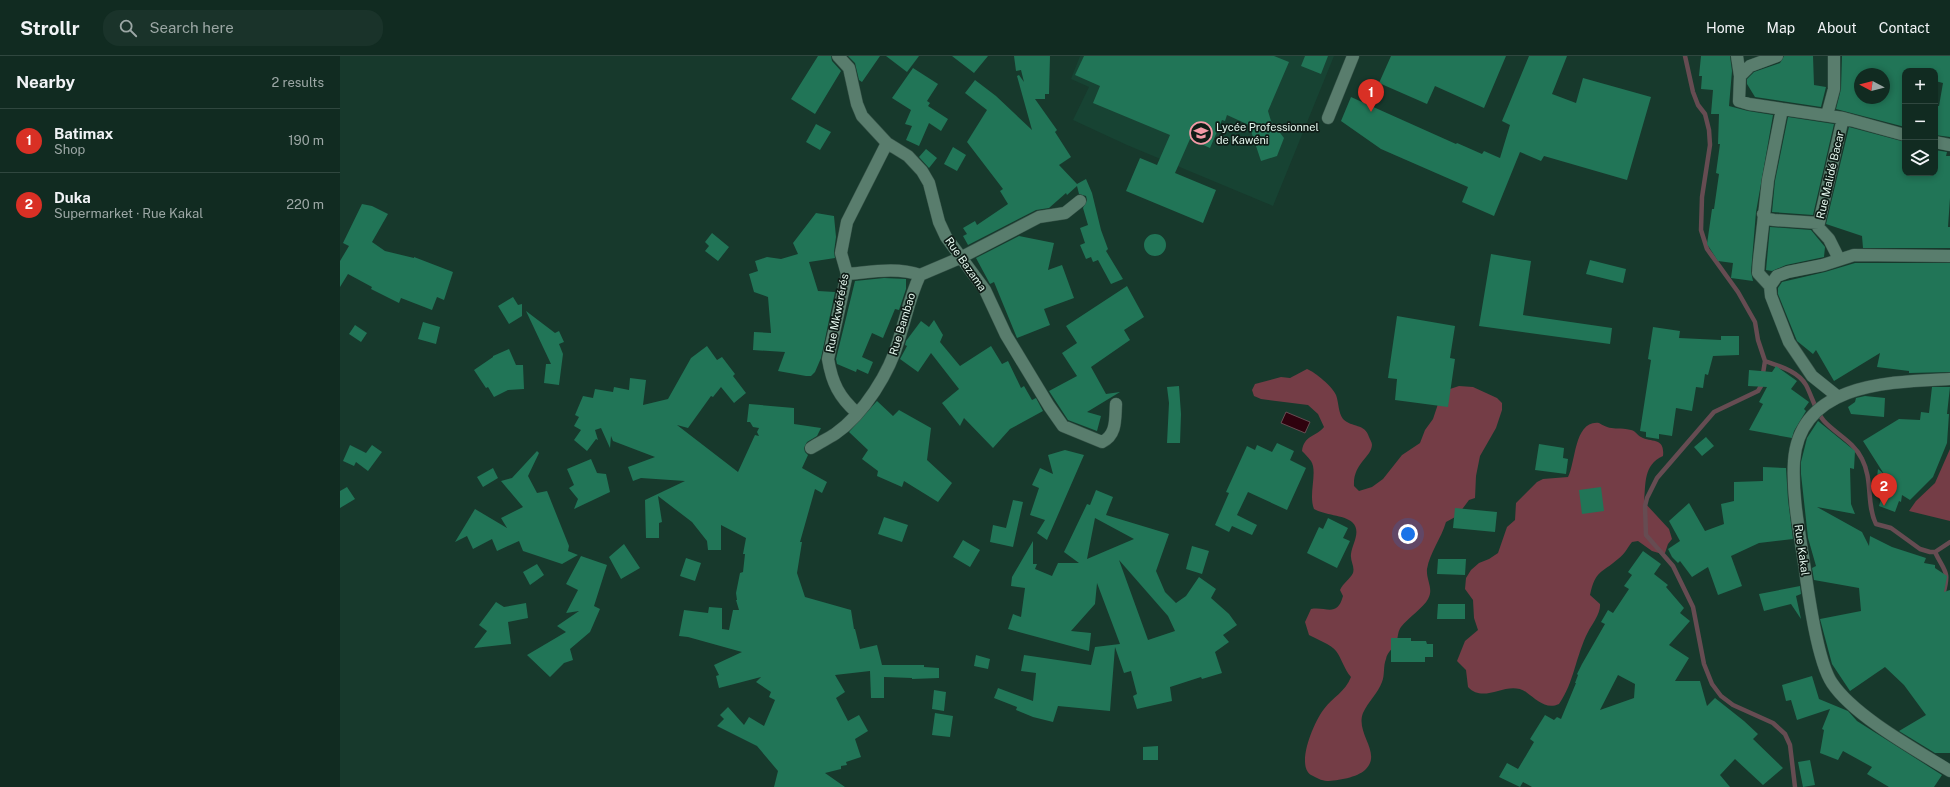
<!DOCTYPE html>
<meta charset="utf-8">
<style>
:root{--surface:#112b21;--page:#1a332a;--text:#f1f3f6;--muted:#9ca7a5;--line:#30473f;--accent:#d93025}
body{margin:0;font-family:"Public Sans",sans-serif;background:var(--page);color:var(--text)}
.controls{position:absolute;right:12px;top:12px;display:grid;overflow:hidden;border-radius:8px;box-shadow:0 2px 6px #0003}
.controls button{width:36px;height:36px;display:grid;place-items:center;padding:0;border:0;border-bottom:1px solid var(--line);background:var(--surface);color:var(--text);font:20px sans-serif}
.compass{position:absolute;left:1514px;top:12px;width:36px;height:36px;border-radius:50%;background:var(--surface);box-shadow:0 2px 6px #0003;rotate:277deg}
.you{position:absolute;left:1068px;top:478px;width:14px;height:14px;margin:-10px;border:3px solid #fff;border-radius:50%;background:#1a73e8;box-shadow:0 0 0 6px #1a73e833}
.badge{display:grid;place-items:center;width:26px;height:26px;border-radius:50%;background:var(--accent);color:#fff;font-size:13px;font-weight:700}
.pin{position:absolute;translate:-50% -33px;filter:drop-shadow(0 1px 2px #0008)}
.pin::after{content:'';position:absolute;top:21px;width:14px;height:12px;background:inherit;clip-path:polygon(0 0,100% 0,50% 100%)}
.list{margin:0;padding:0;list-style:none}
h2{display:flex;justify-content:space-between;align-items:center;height:52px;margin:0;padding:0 16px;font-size:17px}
h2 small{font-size:13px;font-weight:400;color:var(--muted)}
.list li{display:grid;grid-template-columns:26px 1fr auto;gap:12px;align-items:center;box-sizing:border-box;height:64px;padding:0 16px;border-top:1px solid var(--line)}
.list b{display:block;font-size:15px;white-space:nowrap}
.list p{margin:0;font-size:13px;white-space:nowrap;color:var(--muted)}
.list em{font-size:13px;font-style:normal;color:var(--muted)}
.icon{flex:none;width:22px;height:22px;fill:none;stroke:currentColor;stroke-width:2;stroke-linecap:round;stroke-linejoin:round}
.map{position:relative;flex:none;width:1610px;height:731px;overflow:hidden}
header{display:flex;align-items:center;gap:24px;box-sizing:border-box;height:56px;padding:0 20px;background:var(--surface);border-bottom:1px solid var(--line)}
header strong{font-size:19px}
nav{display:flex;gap:22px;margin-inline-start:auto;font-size:14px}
.search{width:280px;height:36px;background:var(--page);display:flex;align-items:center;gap:10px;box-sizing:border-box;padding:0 14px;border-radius:16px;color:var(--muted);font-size:15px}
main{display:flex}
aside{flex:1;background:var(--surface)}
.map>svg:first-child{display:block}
</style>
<header>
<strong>Strollr</strong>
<div class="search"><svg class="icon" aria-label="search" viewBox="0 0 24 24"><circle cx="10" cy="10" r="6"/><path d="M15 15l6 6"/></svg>Search here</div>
<nav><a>Home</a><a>Map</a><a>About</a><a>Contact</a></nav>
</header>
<main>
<aside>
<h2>Nearby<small>2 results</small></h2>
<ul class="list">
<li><span class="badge">1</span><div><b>Batimax</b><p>Shop</p></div><em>190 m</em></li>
<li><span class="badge">2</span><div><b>Duka</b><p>Supermarket · Rue Kakal</p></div><em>220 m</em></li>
</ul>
</aside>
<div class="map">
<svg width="1610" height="731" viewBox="0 0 1610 731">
<rect width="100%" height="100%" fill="#17392c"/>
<path fill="#174333" d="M740,0H994L933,150L787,89L733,64L749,31L731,23Z"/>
<path fill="#743d46" d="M967,313C975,316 993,331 996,339C999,347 998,356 1003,363C1012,372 1025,367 1029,381C1030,384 1032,386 1032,389C1031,402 1013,407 1014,430L1019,435L1032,431L1043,423L1062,399L1080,387L1085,374L1093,363L1099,345L1107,334L1119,330L1133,331L1157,342L1162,347V354L1156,372L1140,400L1136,420L1135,442L1129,444L1117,460L1106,466C1101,483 1090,496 1087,513C1086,524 1094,533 1088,543C1084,551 1068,562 1061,571C1058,575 1058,580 1057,585C1054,592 1047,596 1046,603C1043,610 1045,619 1042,626C1038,637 1028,646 1023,657C1015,678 1043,697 1025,714C1018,721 997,725 987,725C982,725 975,721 971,719C955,709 975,664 984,653C993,641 1005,636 1011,621C1004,613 1002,603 996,595C992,589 976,583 969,579L965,566L971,553C986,550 997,562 1003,540L1000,534C1003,527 1010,523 1013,517C1015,510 1010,505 1011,498C1012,488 1022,475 1012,466C1004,459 984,459 974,453C968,438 978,416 971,405C968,401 965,398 962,395C964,379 976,381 984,371L978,358L968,349L921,343L914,340L912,334L915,328L941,321L950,322Z
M1259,367C1273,376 1277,370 1291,374C1296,375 1297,379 1301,381C1312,387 1325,381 1323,400C1303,409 1306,428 1304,446L1329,473L1332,483L1328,488L1325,497L1322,498L1312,495L1298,485L1292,486C1287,492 1285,498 1278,503C1261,518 1256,513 1250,539L1260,548C1261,557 1252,568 1248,576C1236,599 1234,627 1219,648C1206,654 1197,644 1186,636C1167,623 1145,649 1128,631L1126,614L1117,605L1125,585L1138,574L1134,562L1133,544L1125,533L1126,522L1131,514L1139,507L1149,503L1158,497L1167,471L1175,464L1176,447L1197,426L1203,423L1228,421C1236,406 1234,364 1259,367Z
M1610,393V465L1569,455L1576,445L1595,427Z"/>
<path fill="#2f020e" stroke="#664c52" d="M946,356L970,366L965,377L941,367Z"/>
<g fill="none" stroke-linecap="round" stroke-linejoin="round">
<path stroke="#664c52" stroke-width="4.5" d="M1345,0L1353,36L1358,49L1365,58L1369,74L1370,89L1362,141L1361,174L1367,193L1398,236L1415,266L1418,284L1425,305L1421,330L1418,335L1374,356L1317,422L1307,442L1305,450L1306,479L1333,510L1353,551L1364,608L1372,628L1381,640L1393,649L1433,667L1445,678L1450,689L1455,731
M1425,305C1439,310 1458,315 1466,329C1472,340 1475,355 1484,365C1496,378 1514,386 1522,403C1533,424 1526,448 1536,468L1551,472L1580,493L1590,496H1595L1610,486
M1595,496C1605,517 1610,514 1603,539"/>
</g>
<path fill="#217557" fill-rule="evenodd" d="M478,0H491L492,5L501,15L475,58L451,43Z
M508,0H540L522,26L519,24L515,7Z
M546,0H579L567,16Z
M612,0H648L634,17Z
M674,0H710L709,38H705V43H695L717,74L715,76L731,101L719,109L737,128L746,123L752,137L761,174L768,193L766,195L783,223L771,228L758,204L753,206L751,201L746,203L740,189L745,187L740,172L748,169L743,152L747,144L746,140L739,138L737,130L727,139L726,137L709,152L696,154L628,189L623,180L627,178L623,172L635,165L637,169L668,148L660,135L663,133L627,86L647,54L625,37L635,24L656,40L692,74L677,20L679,19L684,26L681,14L676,15Z
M744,0H934L949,6L928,55L931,65L944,82L937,100L921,105L909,69L887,59L885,65L882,64L870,92L850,83L835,117L876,134L863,167L786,135L800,102L817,109L830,79L753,47L760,30L735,19Z
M965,0H988L981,18L961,10Z
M1051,0H1166L1144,52L1095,30L1087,48L1039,27Z
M1189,0H1227L1212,38L1236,47L1243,22L1311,41L1287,124L1204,100L1201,105L1180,96L1154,160L1122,146L1128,131L1041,93L1001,65L1011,41L1116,88L1117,87L1142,98L1144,95L1160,102L1170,69L1162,65Z
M1361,0H1390L1392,15L1389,50L1408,55L1433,59L1416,156L1411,216L1413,225L1391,222L1393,207L1378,205L1367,188L1372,153H1374L1379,118L1376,117L1380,88H1378L1379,58H1371L1373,34L1361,33L1362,20H1359Z
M1444,0H1473L1474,29L1486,31L1481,51L1415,41L1407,28V23L1414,16L1440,7Z
M1502,0H1610V81L1595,79V50H1599L1603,27L1595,25V15H1565V71L1496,53L1501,33ZM1520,18H1544V42H1520Z
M573,12L598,28L587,45L590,47L588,50L608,63L601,75L589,67L579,90L566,84L572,70L565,68L571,54L552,42Z
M1448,61L1494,68L1473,159L1432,156L1435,125Z
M476,68L491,76L480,94L466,86Z
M1509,71L1565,86V117H1595V94L1607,96L1606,100H1610V142L1608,171H1610V192H1523L1522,180L1486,168Z
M613,91L626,99L617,115L604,108Z
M586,93L597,102L589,112L579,101Z
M22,148L32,150L48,158L32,186L45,195L74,202V201L113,216L104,244L97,241L92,254L61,242L59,247L31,233L32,231L8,218L0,231V205L9,190L3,187Z
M476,157L494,160L496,181L494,196L495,202L469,206L478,235L495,236L481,302L475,316L471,320H466L438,315L445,296L413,294L414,276L431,277L428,241L414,236L409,218L418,215L415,205L427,201L441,203L458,198L453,187Z
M1430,171L1471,174L1485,191L1484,201L1446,209L1432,215L1426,214Z
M372,177L389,191L378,205L365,195L369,190L365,186Z
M804 189a11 11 0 1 1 22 0a11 11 0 1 1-22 0Z
M679,180L714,187L708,214L722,209L734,242L704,253L710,269L677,282L654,226L650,228L636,202Z
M1151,198L1191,205L1183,259L1272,272L1270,288L1139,270Z
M1250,204L1286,213L1283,227L1246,218Z
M1515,207H1610V316L1569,317V315L1537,311L1540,297L1494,325L1476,294L1473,298L1457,285L1438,238V232L1442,226L1485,216Z
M544,222L566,223V233L559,254L555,253L543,282L532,277L522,301L533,306L528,318L517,313L516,316L497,308L496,303L515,225Z
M787,230L804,261L784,274L790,284L751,311L766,338L780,336L747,356L761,360L757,375L728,364L709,335L737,320L722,297L737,287L726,270Z
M173,241L178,249L182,248V260L169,268L158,250Z
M186,255L215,277L219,275L224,286L219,288L223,298L219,329L204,327L206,308H211Z
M1057,260L1115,270L1110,302L1115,303L1108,351L1055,344L1057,323L1048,322Z
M594,264L603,279L600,286L620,310L651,290L662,308L668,305L681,332L684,330L692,344L696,342L703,355L670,373L653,392L624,362L620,370L602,347L619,333L591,297L578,316L560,303L567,290L565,289L566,285L581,265L589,271Z
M83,266L100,271L96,288L78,283Z
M15,269L27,277L21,286L9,278Z
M1313,271L1340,275L1339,282L1381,284V280H1399V299L1373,300L1368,319L1365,318L1363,332L1356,331L1352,355L1336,352L1332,380L1319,378V383L1306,381V376L1300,375L1311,304L1308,303Z
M367,290L377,304L382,301L395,318L393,320L406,337L394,347L381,331L373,341L371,340L348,372L337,369L398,416L415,379L419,380L417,376L419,372L413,371L410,366H407L409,348L454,352V368L481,372L477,380L467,386L464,392L465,396L468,399L462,412L487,426L482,437L475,433L460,486H462L457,517L465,541L511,554L514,573H515L520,593L537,589L542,609H584V611L599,612V622L572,623V622L544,621V642H531L530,615L495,619L505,636L496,642L508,665L519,659L528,675L515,683L521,701L506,706L507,709L501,710V713L485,717L505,731H434L438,715L417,690L377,670L384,663L380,659L388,651L404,669L409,661L424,670L435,644L429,641L431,636L416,626L421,621L379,632L376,620L379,619L374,609L402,596L348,581L339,580L344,554L368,557L369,551L382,552V573L389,574L393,554H399L396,544H397L396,537L400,517L403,516L405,498H403L406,482L381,469V494H368L367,485L352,466L318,440L322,466L319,467V482H306L305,444L345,425L301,422L293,425L288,411L315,401L273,385L271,380L270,392L261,372L255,374L258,384L256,383L247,395L234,384L241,374L234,370L239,361L235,359L243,340L253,342L255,333L273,336L274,331L289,334L290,322L306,324L303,349L328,343L351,302Z
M169,293L176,309H183L184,333L168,334L154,341L148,331L146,332L134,314L153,301V300Z
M1436,310L1457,325L1451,333L1469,346L1464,353L1466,355L1454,375L1452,382L1409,374L1423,348L1419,346L1427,331L1408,330L1409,314L1432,316Z
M839,330L841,358L840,387H827L829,347L827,331Z
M1592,331H1610L1607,358H1609L1607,387L1593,421L1570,444L1562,439L1561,446L1559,445L1555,456L1539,450L1545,430L1536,429L1538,413L1544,418L1523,385L1559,363L1580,364L1581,356L1589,357Z
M1525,340L1545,342L1544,361L1511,358L1508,351L1515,346L1516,342Z
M537,345L553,360L559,354L591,372L587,404L612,427L598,446L564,425L562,431L537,420L538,415L522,403L528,394L509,376Z
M1478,365L1515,395L1514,413L1510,412L1511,448L1515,458L1477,451L1522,476L1529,490L1530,480L1552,491L1586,502L1584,507L1595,509V512L1607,520L1604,536L1610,534V697H1595L1559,675L1586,659L1564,629L1545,611L1510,635L1492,608L1480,563L1521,555L1519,532L1474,524L1472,512L1476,510L1468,482L1461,418V406L1467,382Z
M1366,381L1374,390L1362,400L1354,391Z
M937,387L954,395L950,404L966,412L947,454L908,436L897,459L917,469L912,479L892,470L889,476L875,469L889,437L886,436L907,390L915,394L917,389L932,396Z
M1199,388L1224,392L1223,402L1228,403L1226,418L1195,414Z
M10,389L26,397L32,389L42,396L28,415L16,406L14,410L3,405Z
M725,394L744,399L707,484L697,477L705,464L690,459L699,432L692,429L700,412L713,418L708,399Z
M197,395L199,397L188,420L197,437L207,435L229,490L228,495L238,499L222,508L183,495L179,485L157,495L152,483L133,493L127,480L115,486L135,453L167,472L161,462L183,451L161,425L172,422Z
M251,403L257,417L266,418L270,436L234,453L238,443L229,432L234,429L227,413Z
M1423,411L1446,412L1448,444L1453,483L1419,487L1391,500L1402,530L1378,539L1368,511L1352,521L1340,505L1338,507L1332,501L1328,493L1340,485L1329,465L1349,447L1365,475L1384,468L1381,448L1394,445V426L1423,425Z
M153,412L158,422L143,431L137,421Z
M7,431L15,443L0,452V435Z
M1261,431L1264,455L1242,458L1239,434Z
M756,434L773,441L766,459L829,478L816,515L825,536L836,547L846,540L859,521L876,533L871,542L889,558L897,569L883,579L889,586L875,596L882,617L862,623L861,621L830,631L832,645L797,653L793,640L797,638L791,615L784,617L775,591L770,655L718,650L713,666L693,661L676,654L677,651L654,642L658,632L693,645L696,617L681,615L684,599L751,609L755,591L780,588L757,527L755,548L731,575L751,577L749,595L668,573L673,558L681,561L685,532L671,530L672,521L693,485V508H697L695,513L712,520L718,507H739L724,496L747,448L750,449ZM755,462L794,483L747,503ZM779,504L828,560L835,575L808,584Z
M673,444L683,446L673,491L650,486L653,469L666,472Z
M1115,452L1157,456L1155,476L1113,472Z
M544,461L568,469L562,486L538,478Z
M988,462L1008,472L1003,482L1010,485L997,512L967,497L979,471L983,473Z
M623,484L640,494L630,511L613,501Z
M284,488L300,512L281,523L269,501Z
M852,490L869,495L862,518L846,513Z
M1303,495L1321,508L1314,518L1328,529L1326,531L1344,552L1340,557L1350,565L1329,589L1349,602L1335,625H1360L1367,650L1375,642L1404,665L1418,678L1413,683L1443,712L1423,729L1395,703L1380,719L1390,731H1192L1183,726L1180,731L1159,721L1167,707L1178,713L1194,686L1190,683L1205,659L1214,664L1217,661L1221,663L1236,627H1235L1238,619L1237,618L1242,608L1265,568L1261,566L1268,554L1273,557L1289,533L1284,530L1292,519L1288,516ZM1278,619L1295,628L1294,642L1260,654Z
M241,500L267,509L254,550L260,553L250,576L230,593L233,604L224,607L210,621L187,599L226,576L217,570L239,555L226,557L238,534L226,528Z
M346,502L361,507L355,525L340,520Z
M1098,503H1126L1125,519L1097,518Z
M197,508L204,519L190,529L183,516Z
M1460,530L1461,538L1456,540L1461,563L1451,548L1424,555L1419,538Z
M156,546L164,551L186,547L188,562L168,566L171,588L134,592L147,575L139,569Z
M1098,548H1125V563H1097Z
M1051,582H1071V585H1086L1087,588H1093V601H1085V606H1051Z
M636,599L650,603L648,613L634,610Z
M1472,620L1479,643L1508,655L1517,665L1602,719L1594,731H1549L1527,718L1532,711L1503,695L1498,704L1480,697L1484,674L1482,673L1490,653L1457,664L1451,644L1446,645L1442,629Z
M594,634L606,636L604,655L592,653Z
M595,657L613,660L610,681L592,679Z
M818,690V704H803V691Z
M1470,704L1475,729L1463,731L1458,706Z"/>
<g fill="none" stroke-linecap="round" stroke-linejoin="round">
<g stroke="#375449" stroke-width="13">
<path id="minor" d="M498,0L509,12L517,48L522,60L547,87L568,100L582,115L589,127L599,166L606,181L645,234L666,279L709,350L723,370L762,386C777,379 775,363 776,348
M1397,0L1400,20L1399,45L1409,48L1503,62L1565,79
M1400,20L1410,10L1437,0
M1487,59L1494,33V0
M988,62L1013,0
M1595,86L1610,89
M1423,158L1427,163L1434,164L1479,167
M1499,203L1489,183L1478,171L1503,62
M507,218C531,216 557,211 580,219
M1430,230L1418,217L1419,204L1428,124L1442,53
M1610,323C1551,326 1460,326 1454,405C1452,439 1459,474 1464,507C1468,536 1477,605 1492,627C1514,660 1576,694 1610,715
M1497,340L1472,320L1449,286L1431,240L1430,230L1437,220L1448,216L1483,209L1514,199L1610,200
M517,357C499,341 492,327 488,303L507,218L501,197L507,166L547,87
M471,392C479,387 487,383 495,378C524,358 550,316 559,283C566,261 570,240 580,219L620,202L699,161L725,157L740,145"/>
</g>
<use href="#minor" stroke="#597d6d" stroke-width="12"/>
</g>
<defs>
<g id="school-ring" transform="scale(1.15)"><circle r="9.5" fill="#0f1d17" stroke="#f39aa7" stroke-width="1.5"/><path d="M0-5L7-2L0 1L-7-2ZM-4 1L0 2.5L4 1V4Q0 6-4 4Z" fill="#f39aa7"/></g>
</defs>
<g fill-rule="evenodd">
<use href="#school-ring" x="861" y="77"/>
</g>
<g text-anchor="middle" stroke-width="3.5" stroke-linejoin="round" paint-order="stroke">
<g font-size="11" fill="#e5f8ef" stroke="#0f1d17" text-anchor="start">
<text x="876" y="75">Lycée Professionnel<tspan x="876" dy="13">de Kawéni</tspan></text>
</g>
<g font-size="11" fill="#e5f8ef" stroke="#0f1d17">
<text transform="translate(1490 119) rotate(-77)" y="4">Rue Malidé Bacar</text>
<text transform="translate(626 208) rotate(55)" y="4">Rue Bazama</text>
<text transform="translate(497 257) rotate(-79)" y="4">Rue Mkwérérés</text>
<text transform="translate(562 268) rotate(-73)" y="4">Rue Bambao</text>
<text transform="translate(1462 494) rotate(82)" y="4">Rue Kakal</text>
</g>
</g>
</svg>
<div class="controls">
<button>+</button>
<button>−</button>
<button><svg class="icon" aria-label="layers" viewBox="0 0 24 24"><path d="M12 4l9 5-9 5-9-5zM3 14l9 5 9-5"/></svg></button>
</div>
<svg class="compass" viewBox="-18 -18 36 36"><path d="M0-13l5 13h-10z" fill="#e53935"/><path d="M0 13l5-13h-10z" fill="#9ca7a5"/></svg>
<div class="you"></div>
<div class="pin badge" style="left:1031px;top:56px">1</div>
<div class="pin badge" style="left:1544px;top:450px">2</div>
</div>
</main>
